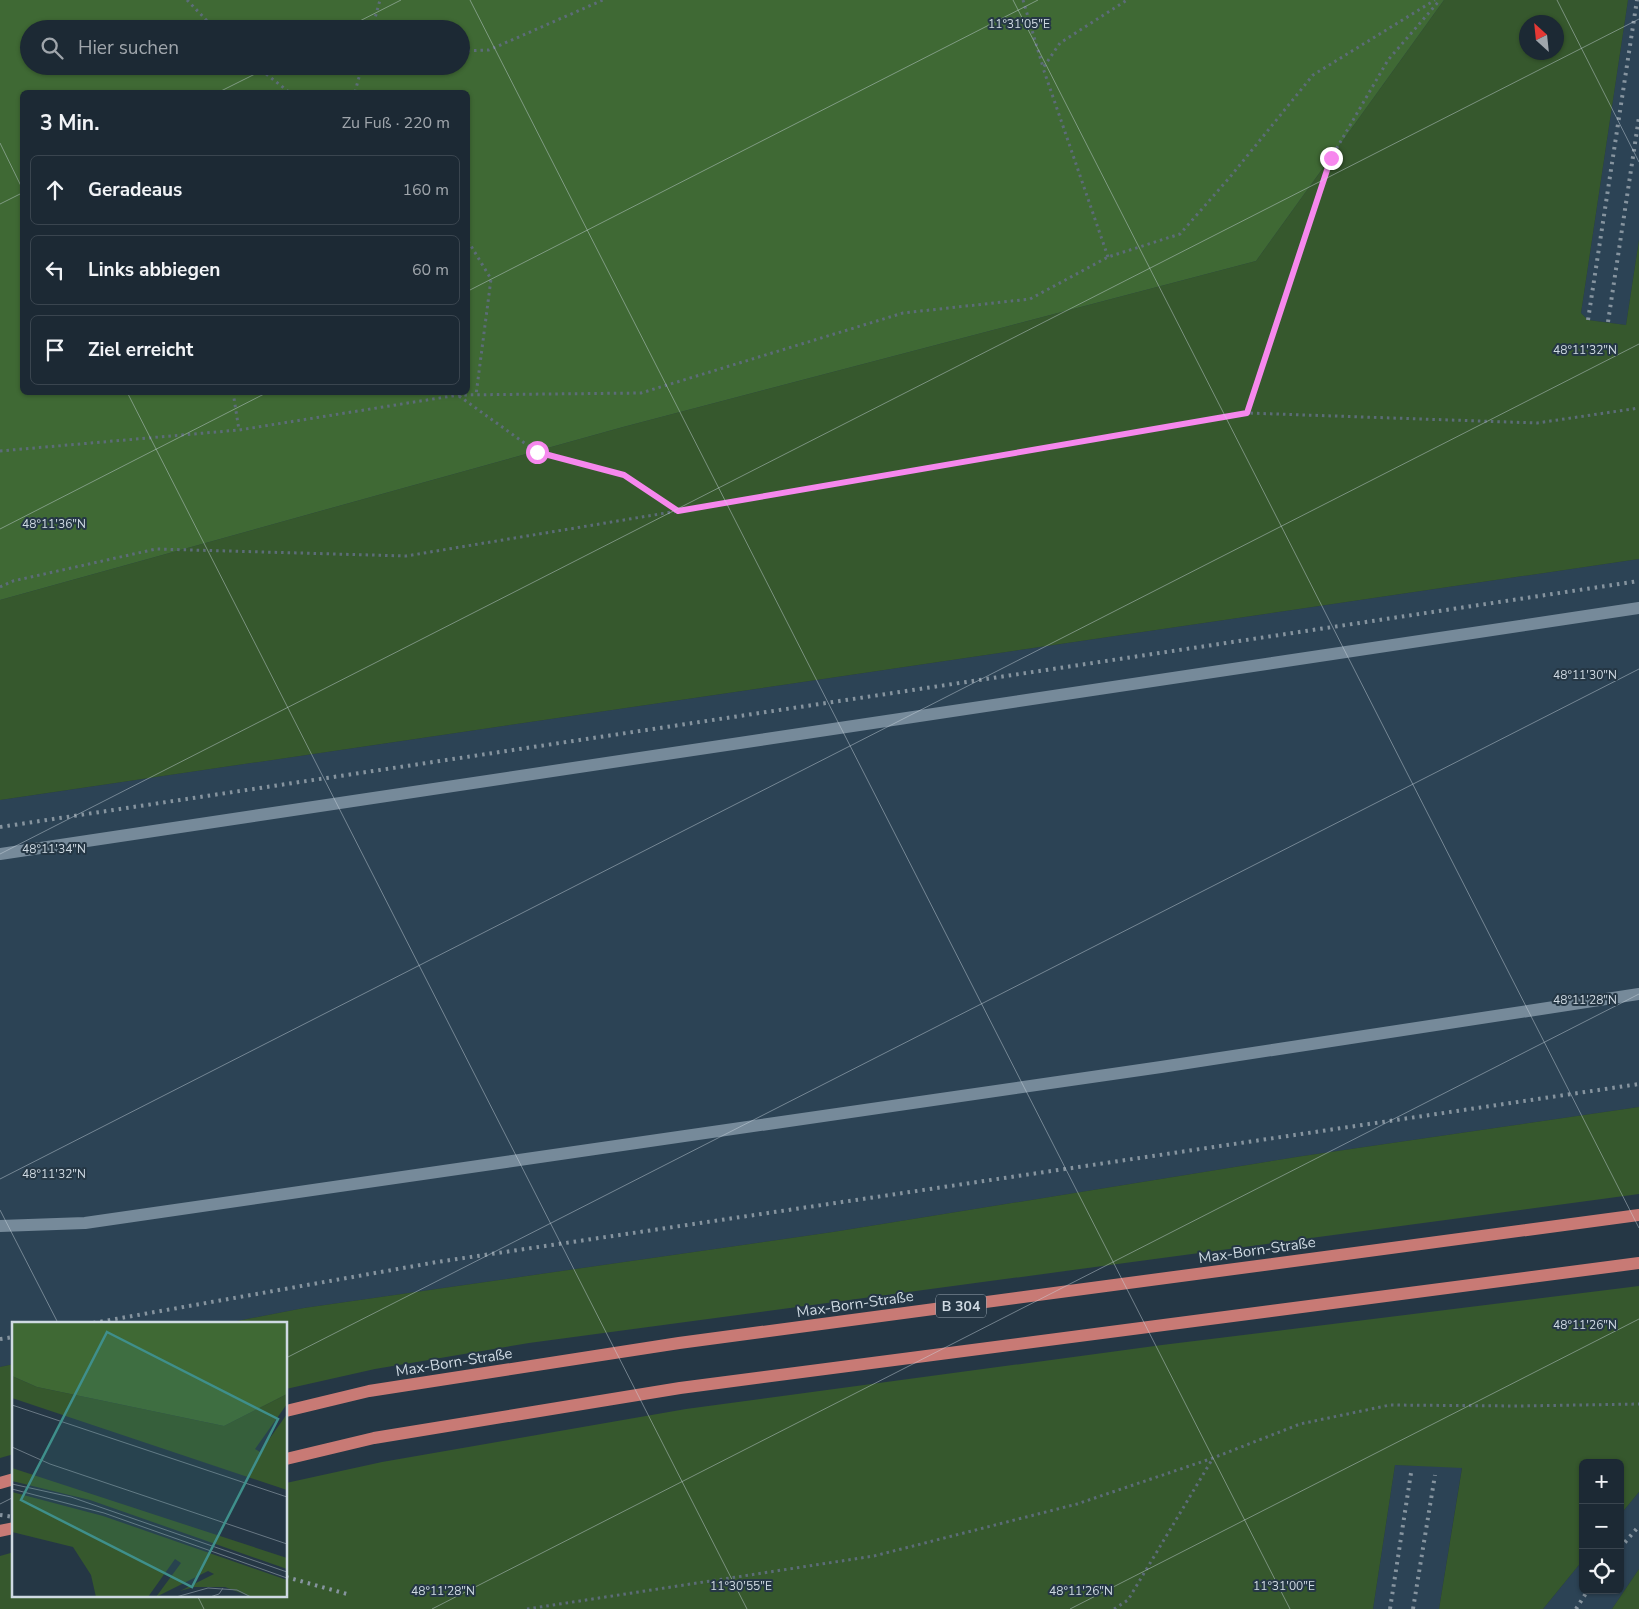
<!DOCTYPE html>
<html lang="de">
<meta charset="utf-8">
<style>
:root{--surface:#1c2934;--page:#25313c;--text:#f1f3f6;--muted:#a0a6ac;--line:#3a454f}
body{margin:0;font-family:"Nunito Sans",sans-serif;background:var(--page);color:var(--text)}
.controls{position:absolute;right:15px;bottom:15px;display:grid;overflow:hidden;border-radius:8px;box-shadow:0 1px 4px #0004}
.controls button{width:45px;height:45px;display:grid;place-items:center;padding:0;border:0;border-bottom:1px solid var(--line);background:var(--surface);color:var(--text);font:25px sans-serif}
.compass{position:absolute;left:1519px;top:15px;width:45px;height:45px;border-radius:50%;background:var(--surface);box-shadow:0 1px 4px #0004;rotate:333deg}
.stop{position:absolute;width:15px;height:15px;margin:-11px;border:4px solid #f688ed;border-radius:50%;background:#fff}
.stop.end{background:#f688ed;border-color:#fff;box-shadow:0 1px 5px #0008}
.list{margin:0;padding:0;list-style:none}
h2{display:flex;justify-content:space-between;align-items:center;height:65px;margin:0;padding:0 20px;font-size:21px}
h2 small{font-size:16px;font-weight:400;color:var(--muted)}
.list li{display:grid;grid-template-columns:32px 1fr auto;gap:15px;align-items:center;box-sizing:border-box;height:70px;margin:0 10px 10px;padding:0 10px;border:1px solid var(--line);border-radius:8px}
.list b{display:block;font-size:19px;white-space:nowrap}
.list em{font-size:16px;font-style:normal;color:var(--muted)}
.icon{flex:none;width:28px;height:28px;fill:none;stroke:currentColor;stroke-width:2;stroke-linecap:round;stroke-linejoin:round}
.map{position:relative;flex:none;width:1639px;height:1609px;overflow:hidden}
.search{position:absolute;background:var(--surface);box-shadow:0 1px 4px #0004;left:20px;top:20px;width:450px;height:55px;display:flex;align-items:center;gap:12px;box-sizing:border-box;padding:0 18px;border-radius:28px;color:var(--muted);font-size:19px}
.panel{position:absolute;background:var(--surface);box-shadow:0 1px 4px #0004;left:20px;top:90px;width:450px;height:305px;border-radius:8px}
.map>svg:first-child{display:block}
</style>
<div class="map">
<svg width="1639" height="1609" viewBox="0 0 1639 1609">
<rect width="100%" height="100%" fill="#253745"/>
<path fill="#2c4355" d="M1628,0H1639V240L1626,325L1588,320L1581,313Z
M1639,559V1107L1303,1156L833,1232L304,1308L227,1323H14V1364L0,1367V800Z
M1395,1465L1462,1467L1439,1609H1373Z
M1639,1492V1569L1612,1609H1543L1583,1560V1590H1620V1515Z"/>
<path fill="#36582d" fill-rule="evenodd" d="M1444,0H1628L1581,313L1588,320L1626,325L1639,240V559L0,800V600L623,427L1256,261ZM1526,22H1556V52H1526Z
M1639,1107V1194L529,1343L375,1369L286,1389V1323H227L304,1308L833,1232L1303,1156Z
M1639,1286V1492L1620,1515V1463H1583V1560L1543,1609H1439L1462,1468L1395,1465L1373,1609H0V1556L14,1552V1595H286V1483L382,1462L686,1409L1162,1345Z
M14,1364V1454L0,1458V1367Z
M1639,1569V1609H1612Z"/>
<path fill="#3f6934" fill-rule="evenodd" d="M0,0H1444L1256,261L623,427L0,600ZM29,29H461V66H29ZM22,92H468V392H22Z"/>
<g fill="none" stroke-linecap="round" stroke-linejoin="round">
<path stroke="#5c6c78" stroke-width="3" stroke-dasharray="2.5 4" stroke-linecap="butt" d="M187,0L215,29
M1023,0L1043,67
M372,29L380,0
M461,51L489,50L603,0
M256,66L289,92
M355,92L362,66
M468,241L491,279L476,395
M1108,257L1043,68L1060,43L1127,0
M233,392L239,430
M459,396L537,452L624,475L678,511
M1247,413L1331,158L1388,60L1440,0
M0,451L239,430L458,395L641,393L903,313L1030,299L1108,257L1180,234L1230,177L1313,75L1435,0
M0,587L13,581L156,549L406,556L678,511L1247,413L1537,423L1639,408
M527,1609L874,1556L1077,1504L1213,1458L1300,1424L1390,1405L1519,1406L1639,1404
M1114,1609L1128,1600L1213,1458"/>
<path stroke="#768a9a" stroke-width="12" d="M0,854L1639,608
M0,1226L85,1223L1161,1067L1639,994"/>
<path stroke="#c87a75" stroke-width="12" d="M286,1411L369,1391L679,1343L1639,1215
M286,1459L374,1438L680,1388L1639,1263
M0,1483L14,1479
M0,1531L14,1528"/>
<path stroke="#86949f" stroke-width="4" stroke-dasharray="2.5 5" stroke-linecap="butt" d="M1588,320L1637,0
M1608,322L1639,117
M0,827L1639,581
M93,1323L437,1262L1639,1084
M0,1339L14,1337
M0,1515L14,1517
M1620,1548L1639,1526
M286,1577L347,1594
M1390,1609L1411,1473
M1413,1609L1435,1475
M1576,1609L1588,1590"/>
</g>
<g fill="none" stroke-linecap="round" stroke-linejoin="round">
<path stroke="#f688ed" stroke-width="6" d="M537,452L624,475L678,511L1247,413L1331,158"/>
</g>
<path fill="none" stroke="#cfdae3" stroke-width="1" stroke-opacity="0.45" d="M470,0L1290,1609M1013,0L1639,1228M1557,0L1639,162M344,29L401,0M219,92L271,66M0,143L22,188M0,204L22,193M468,291L1038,0M127,392L747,1609M0,529L268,392M0,854L1639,19M0,1179L1639,344M0,1210L58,1323M286,1358L1639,669M0,1504L14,1497M197,1595L204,1609M432,1609L1639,994M1070,1609L1639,1319"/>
<g text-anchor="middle" stroke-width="4" stroke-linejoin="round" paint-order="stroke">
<rect fill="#253745" stroke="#9ca9b4" stroke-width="1" x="936" y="1294.5" width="50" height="23" rx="4"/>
<g font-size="14" font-weight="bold" fill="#cfdae3">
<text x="961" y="1311">B 304</text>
</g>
<g font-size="15" fill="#cfdae3" stroke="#253745">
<text transform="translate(1257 1250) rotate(-8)" y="5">Max-Born-Straße</text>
<text transform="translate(855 1304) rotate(-8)" y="5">Max-Born-Straße</text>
<text transform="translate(454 1362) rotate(-9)" y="5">Max-Born-Straße</text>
</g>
</g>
<g transform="translate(12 1322)">
<rect width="275" height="275" fill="#253745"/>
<path d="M0,54L25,65L212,104L275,72V82L243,127L248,130L275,92V168L0,76ZM0,146L275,236V247L78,178L0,159ZM0,170L91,194L275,258V275H239L213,265H182L168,269L202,252L196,249L144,275L169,241L163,237L136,275H84L79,253L61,225L0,210Z" fill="#36582d"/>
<path d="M0,0H275V72L212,104L25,65L0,54Z" fill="#3f6934"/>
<path fill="none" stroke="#697884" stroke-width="1" d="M0,83L275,175M0,125L38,142L275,222M0,162L59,175L275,250M0,167L92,191L275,256M164,275L196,266L225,268L239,275M198,275L207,272L211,266"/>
<path fill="#3f8f8b" fill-opacity="0.15" stroke="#3f8f8b" stroke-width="2.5" d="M95,10L266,97L180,265L9,178Z"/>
<rect width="275" height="275" fill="none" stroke="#cfdae3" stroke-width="2.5"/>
</g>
<g font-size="12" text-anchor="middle" fill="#cfdae3" stroke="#253745" stroke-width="4" stroke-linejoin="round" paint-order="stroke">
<text x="1019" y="28">11°31'05"E</text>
<text x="1585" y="354">48°11'32"N</text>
<text x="54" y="528">48°11'36"N</text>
<text x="1585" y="679">48°11'30"N</text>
<text x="54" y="853">48°11'34"N</text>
<text x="1585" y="1004">48°11'28"N</text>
<text x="54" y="1178">48°11'32"N</text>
<text x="1585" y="1329">48°11'26"N</text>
<text x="741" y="1590">11°30'55"E</text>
<text x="1284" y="1590">11°31'00"E</text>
<text x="443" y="1595">48°11'28"N</text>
<text x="1081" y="1595">48°11'26"N</text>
</g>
</svg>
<div class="controls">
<button>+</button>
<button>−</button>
<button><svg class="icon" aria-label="locate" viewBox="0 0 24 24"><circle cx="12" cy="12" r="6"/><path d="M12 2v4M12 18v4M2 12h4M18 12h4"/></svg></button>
</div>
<svg class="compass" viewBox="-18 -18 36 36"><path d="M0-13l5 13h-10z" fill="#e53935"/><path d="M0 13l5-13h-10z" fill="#a0a6ac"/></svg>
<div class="stop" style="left:537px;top:452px"></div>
<div class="stop end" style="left:1331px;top:158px"></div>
<div class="search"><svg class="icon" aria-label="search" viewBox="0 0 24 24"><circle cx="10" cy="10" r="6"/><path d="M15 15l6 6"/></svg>Hier suchen</div>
<section class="panel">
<h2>3 Min.<small>Zu Fuß · 220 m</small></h2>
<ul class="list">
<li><svg class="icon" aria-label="ahead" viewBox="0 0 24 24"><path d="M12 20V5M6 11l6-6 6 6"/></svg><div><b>Geradeaus</b></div><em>160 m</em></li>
<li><svg class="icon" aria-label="left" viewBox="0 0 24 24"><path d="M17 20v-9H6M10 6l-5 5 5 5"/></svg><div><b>Links abbiegen</b></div><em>60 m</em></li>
<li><svg class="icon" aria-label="arrive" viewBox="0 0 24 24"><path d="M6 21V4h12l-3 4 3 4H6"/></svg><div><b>Ziel erreicht</b></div></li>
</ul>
</section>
</div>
